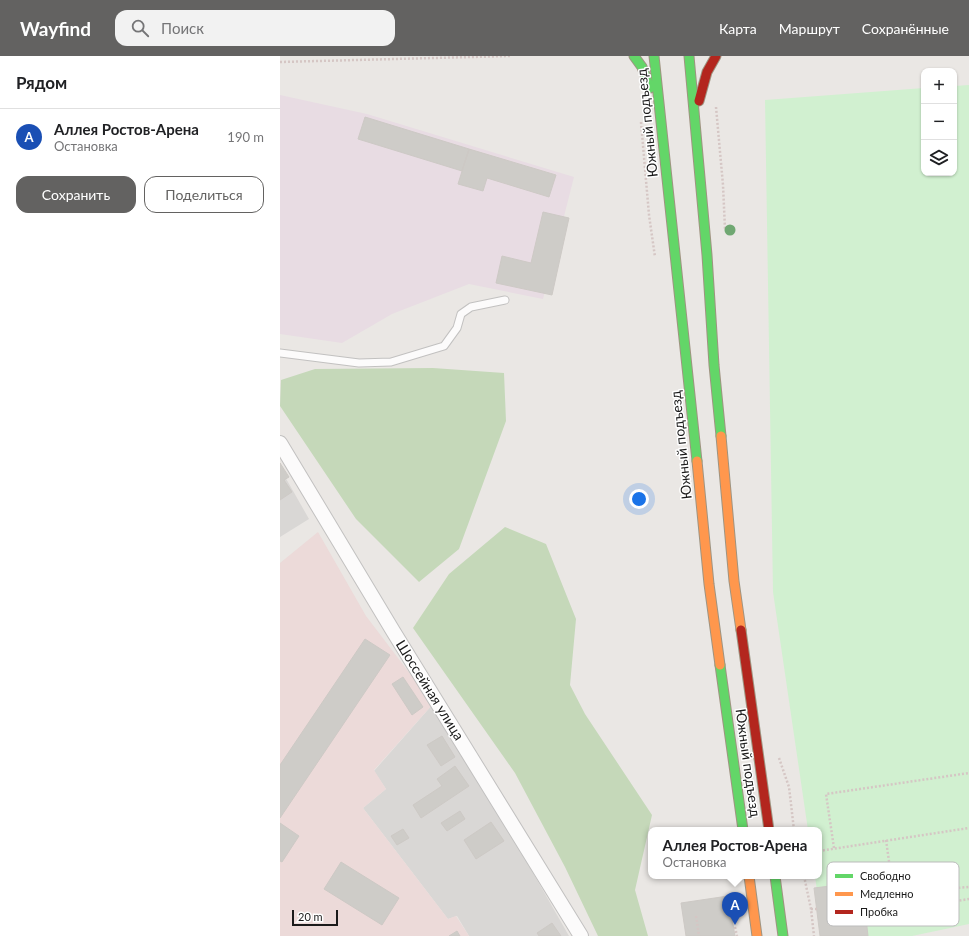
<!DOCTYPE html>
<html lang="ru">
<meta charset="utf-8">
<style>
:root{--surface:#fff;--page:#f2f2f2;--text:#202124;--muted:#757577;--line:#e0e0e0;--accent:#636261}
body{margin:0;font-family:Lato,sans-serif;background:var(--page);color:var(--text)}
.controls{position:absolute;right:12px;top:12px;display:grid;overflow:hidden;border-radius:8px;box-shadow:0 1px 3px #0004}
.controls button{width:36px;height:36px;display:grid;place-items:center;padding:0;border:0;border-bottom:1px solid var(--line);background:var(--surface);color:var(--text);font:20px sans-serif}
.scale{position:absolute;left:12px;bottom:10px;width:46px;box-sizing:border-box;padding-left:4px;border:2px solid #1b1b1b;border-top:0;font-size:11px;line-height:14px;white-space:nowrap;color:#1b1b1b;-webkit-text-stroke:3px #fff;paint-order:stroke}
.you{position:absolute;left:359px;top:443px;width:14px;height:14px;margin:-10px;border:3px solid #fff;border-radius:50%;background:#1a73e8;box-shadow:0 0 0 6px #1a73e833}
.badge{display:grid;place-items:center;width:26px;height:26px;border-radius:50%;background:var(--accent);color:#fff;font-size:13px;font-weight:700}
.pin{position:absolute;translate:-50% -33px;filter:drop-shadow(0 1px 2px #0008)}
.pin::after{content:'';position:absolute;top:21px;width:14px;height:12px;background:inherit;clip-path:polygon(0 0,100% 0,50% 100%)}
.popup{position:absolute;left:368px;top:771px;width:174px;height:52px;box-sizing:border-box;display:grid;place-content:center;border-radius:8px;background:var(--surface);filter:drop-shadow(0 1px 3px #0005);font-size:13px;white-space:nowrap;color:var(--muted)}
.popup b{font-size:15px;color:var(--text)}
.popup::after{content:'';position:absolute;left:50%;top:100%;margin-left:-8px;border:8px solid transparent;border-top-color:var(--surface)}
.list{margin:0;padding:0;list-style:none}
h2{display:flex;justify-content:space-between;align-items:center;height:52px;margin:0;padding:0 16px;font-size:17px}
h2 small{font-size:13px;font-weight:400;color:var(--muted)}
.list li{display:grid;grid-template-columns:26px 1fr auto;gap:12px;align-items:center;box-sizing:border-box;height:56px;padding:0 16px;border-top:1px solid var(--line)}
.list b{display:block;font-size:15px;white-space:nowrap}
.list p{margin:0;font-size:13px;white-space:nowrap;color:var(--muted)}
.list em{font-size:13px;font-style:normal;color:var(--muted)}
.actions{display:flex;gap:8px;padding:12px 16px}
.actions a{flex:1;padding:9px 0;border:1px solid var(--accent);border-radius:12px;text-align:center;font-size:14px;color:var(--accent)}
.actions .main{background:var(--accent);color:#fff}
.icon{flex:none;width:22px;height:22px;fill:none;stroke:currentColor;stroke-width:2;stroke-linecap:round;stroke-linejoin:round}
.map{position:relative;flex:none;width:689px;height:880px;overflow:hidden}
header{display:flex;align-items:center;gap:24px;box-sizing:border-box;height:56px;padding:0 20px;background:var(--accent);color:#fff}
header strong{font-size:19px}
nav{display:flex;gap:22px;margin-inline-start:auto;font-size:14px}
.search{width:280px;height:36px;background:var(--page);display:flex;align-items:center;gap:10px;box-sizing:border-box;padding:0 14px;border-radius:12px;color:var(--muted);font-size:15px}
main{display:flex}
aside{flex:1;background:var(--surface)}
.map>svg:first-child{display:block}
</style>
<header>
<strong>Wayfind</strong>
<div class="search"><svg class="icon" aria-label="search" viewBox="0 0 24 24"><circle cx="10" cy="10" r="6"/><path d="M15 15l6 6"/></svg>Поиск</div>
<nav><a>Карта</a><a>Маршрут</a><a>Сохранённые</a></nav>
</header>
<main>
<aside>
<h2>Рядом<small></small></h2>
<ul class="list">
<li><span class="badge" style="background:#1a4fb4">A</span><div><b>Аллея Ростов-Арена</b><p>Остановка</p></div><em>190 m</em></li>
</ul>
<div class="actions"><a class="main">Сохранить</a><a>Поделиться</a></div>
</aside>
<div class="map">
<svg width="689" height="880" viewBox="0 0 689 880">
<rect width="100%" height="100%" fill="#eae7e4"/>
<path fill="#d9d7d5" d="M0,412L29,463L0,481Z
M154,643L289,880H189L177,860L168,863L83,752L106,733L94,715L153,648Z"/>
<path fill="#ecdad9" d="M38,476L86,560L153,648L94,714L106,733L83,752L168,863L176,860L189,880H0V507Z"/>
<path fill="#e8dce3" d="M0,39L87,58L294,121L263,243L189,228L112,258L62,287L0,278Z"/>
<path fill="#c5d8b9" d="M153,312L224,317L226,365L179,493L139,526L76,463L0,350L1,324L35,313Z
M225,471L266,488L296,563L290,629L305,658L372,759L355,834L368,880H318L285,811L235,717L133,572L169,518Z"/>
<path fill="#d1f0d0" d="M689,29V868L632,880H543L535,820H539V774H528L493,536L485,44L644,32V117H674V30Z"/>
<path fill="#ceccc8" stroke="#cdc9c5" d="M85,61L189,93L182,115L78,83Z
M189,93L276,119L269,141L207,122L203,135L178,128Z
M263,156L289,162L272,239L216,227L222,200L251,207Z
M0,407L9,421L4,424L12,436L0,444Z
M85,583L110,599L0,762V709Z
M123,621L143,651L132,659L112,628Z
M162,680L175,701L161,710L147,689Z
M175,710L189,730L141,762L133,749L162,730L157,723Z
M180,755L185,763L167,775L161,767Z
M211,766L224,785L196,803L184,784Z
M0,767L19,780L2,806L0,805Z
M123,773L129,782L117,789L111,780Z
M61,806L119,842L102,869L44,833Z
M582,826L588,880H540L534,832Z
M448,840L455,880H406L401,847Z
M272,867L281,880H259L257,877Z
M177,875L180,880H169Z"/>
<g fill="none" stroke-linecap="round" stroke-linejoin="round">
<g stroke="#c2c1c0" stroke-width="9">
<path id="lane" d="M0,297L79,307L111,306L164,290L177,272L181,258L191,251L225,244"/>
</g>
<g stroke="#c2c1c0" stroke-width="16">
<path id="street" d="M0,387L113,575L301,880"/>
</g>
<g stroke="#9f9481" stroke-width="11">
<path id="fast" d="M354,0L362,11L370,32
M374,0L417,405
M409,0L427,199L434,309L441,380
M440,609L463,774
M495,820L503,880"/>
</g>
<g stroke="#9f9481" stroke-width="11">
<path id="slow" d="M441,380L454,525L461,574
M417,405L429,528L440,609
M469,820L477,880"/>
</g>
<g stroke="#9f9481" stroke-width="11">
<path id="jam" d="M419,45L427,16L436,0
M461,574L489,774"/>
</g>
<path stroke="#d5c6c4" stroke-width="2.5" stroke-dasharray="2 2" stroke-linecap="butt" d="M0,6L230,0
M436,51L443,129L445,173
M361,66L369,159L375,201
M499,702L509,731L514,774
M606,784L616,855L689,843
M554,792L546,738L689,717
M539,795L689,772
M524,820L531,853L534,880
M611,823L676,832L689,831
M554,844L556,866
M531,853H537
M416,860L419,880
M455,871L457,880"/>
<use href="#lane" stroke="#fcfbfb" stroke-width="7"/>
<use href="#street" stroke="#fcfbfb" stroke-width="14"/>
<use href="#fast" stroke="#63d668" stroke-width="9"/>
<use href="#slow" stroke="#ff974d" stroke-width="9"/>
<use href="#jam" stroke="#b3261e" stroke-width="9"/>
</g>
<circle fill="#70a872" cx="450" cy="174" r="5.5"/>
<g text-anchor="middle" stroke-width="3" stroke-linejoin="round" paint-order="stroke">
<g font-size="14" fill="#1b1b1b" stroke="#fff">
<text transform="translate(367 67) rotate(-96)" y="5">Южный подъезд</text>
<text transform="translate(401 389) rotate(-96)" y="5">Южный подъезд</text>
<text transform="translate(150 634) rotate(58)" y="5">Шоссейная улица</text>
<text transform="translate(468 707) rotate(82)" y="5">Южный подъезд</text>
</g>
</g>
<rect x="547" y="806" width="132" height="64" rx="6" fill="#fff" stroke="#bbb" stroke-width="1"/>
<rect x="555" y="818" width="18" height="4" fill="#63d668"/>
<rect x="555" y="836" width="18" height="4" fill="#ff974d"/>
<rect x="555" y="854" width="18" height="4" fill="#b3261e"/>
<g font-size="11" fill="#1b1b1b">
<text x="580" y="824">Свободно</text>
<text x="580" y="842">Медленно</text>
<text x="580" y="860">Пробка</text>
</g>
</svg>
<div class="controls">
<button>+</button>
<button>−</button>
<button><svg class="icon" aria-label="layers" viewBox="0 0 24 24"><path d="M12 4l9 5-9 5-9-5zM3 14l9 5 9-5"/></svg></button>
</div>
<div class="scale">20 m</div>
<div class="you"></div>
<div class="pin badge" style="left:455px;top:869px;background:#1a4fb4">A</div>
<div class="popup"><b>Аллея Ростов-Арена</b>Остановка</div>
</div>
</main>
